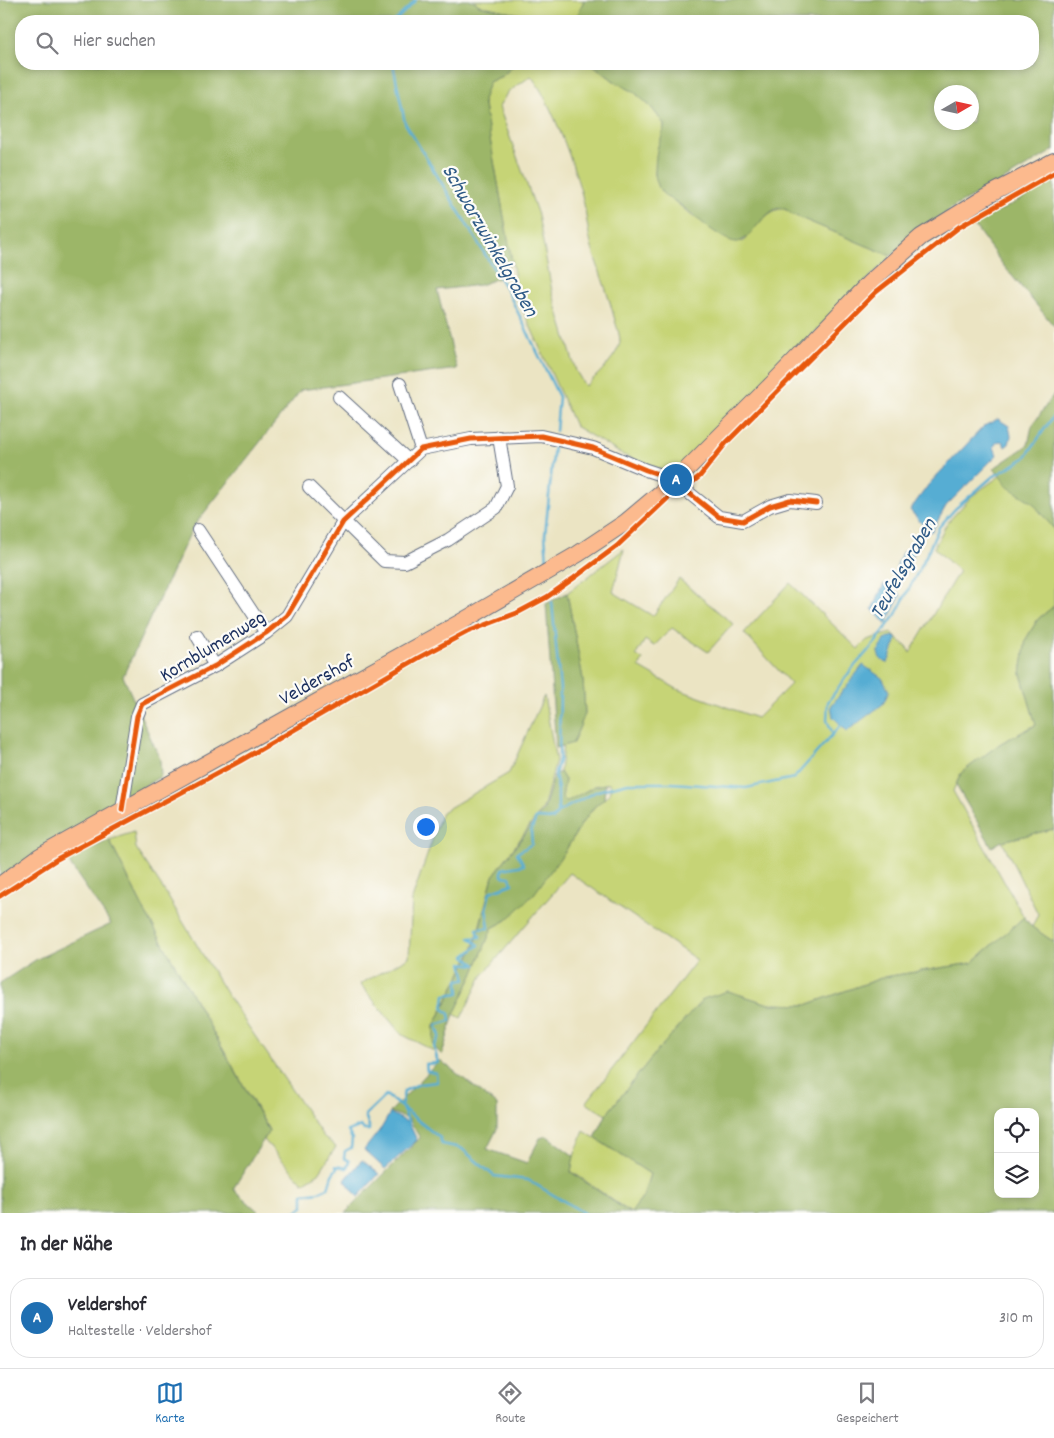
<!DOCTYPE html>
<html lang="de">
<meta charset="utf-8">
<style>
:root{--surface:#fff;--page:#f2f2f3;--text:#2b2b33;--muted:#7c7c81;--line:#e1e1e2;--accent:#1f6fb2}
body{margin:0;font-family:Dekko,sans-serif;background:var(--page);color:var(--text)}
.controls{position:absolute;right:15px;bottom:15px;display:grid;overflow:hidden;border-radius:10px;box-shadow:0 2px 8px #0003}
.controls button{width:45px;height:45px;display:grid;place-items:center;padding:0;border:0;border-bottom:1px solid var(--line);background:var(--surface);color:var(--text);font:25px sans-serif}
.compass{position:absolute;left:934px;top:85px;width:45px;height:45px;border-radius:50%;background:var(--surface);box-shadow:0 2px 8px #0003;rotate:81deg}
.you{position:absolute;left:425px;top:826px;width:18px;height:18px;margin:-12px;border:4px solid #fff;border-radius:50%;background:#1a73e8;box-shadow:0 0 0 8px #1a73e833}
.badge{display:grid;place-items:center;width:32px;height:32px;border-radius:50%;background:var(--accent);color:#fff;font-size:16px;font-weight:700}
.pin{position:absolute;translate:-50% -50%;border:2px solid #fff;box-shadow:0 1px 5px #0006}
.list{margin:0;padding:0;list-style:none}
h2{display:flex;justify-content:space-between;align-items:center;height:65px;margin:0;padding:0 20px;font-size:21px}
h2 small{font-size:16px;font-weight:400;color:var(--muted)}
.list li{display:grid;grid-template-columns:32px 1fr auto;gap:15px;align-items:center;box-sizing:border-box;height:80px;margin:0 10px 10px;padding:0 10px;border:1px solid var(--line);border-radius:20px}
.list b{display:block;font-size:19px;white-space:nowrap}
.list p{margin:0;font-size:16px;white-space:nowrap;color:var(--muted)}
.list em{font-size:16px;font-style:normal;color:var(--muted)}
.icon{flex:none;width:28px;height:28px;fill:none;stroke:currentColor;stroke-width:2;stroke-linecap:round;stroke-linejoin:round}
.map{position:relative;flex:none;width:1054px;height:1213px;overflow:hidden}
.search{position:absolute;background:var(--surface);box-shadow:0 2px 8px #0003;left:15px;right:15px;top:15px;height:55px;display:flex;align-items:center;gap:12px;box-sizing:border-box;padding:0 18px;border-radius:20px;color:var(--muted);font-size:19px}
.sheet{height:155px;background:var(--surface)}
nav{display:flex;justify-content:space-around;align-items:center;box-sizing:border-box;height:70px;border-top:1px solid var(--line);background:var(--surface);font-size:14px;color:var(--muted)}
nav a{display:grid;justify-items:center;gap:2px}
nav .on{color:var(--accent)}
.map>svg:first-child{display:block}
</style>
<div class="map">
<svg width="1054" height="1213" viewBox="0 0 1054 1213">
<rect width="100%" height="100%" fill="#fdfcf7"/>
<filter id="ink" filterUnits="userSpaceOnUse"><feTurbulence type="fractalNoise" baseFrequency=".02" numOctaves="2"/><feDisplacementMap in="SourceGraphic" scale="10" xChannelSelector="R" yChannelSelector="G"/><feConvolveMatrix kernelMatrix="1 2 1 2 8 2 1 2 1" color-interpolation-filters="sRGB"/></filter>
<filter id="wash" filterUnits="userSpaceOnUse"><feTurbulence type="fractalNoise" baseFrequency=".0096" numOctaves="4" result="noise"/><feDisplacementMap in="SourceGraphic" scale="20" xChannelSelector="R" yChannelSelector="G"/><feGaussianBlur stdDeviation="1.12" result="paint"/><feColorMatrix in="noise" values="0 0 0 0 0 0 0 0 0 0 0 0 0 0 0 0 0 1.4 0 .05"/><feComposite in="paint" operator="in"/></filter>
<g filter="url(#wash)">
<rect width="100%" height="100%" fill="#ebe4c3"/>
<path fill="#c6d476" stroke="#70826a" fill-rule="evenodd" d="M473,0H584C581,7 579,16 572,20C558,27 497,9 479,5Z
M515,64H592L614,81L634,92L651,107L664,124V133L658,148L655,174L660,190L667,197L677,203L692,216L743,242C752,231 777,196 791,214L891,256L673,474L623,455L575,426L519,301L483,100L489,82L502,76ZM531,76C551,100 575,168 583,199C587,217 588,237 594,255C602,278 610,300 616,324C618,330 620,336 620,342C618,356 595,378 585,386L576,371L552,291L538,215L499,107L507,93Z
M1000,476L1008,487L1032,501L1054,529V606L1038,619L1026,639L1021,674L1036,725L1001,743L961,773L953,791L1024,917L972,963L884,977L806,1005L769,1004L728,991L652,1057L606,1115L586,1103L697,960L570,873L482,976L461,1018L454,1014L473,975L492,928L507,920L566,850L582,823L595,806L610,794V783L595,786L567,802L562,798L565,780L560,772L563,745L573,742L585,714L583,679L567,593L624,549L613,592L653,616L679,579L733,624L708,652L672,628L654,646L645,640L636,655L643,660L639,667L677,689L757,718L791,684L744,633L790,583L858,649L867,640L891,633L907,647L910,653L959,571L934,548L947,523L972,496Z
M544,696L556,761L543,808L493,876L474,946L434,1026V1051L401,1034L360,984L409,957L412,899L442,812L509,773Z
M1054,829V942L1032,927L1038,914L1002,841Z
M134,832L136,848L165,892L227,995L323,1136L336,1147L319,1173L303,1183L264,1140L269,1130L144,910L109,840Z
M584,1131L650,1174L643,1197L631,1213L571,1171L574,1156Z"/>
<path fill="#9cb667" stroke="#5c7262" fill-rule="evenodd" d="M0,0H473L479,5L550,21H21V64H515L502,76L489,82L483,100L512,261L501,277L480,285L437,290L457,369L301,390L193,527L123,676L160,759L161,776L45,847L0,879Z
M584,0H891L919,1L1054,0V150L999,183L955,206L891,256L791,214C773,191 752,242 737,242C721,242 690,211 676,202C671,199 665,197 661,191C658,187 655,178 655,173C655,165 656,153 658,146C661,138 664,132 664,124L651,107L634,92L614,81L592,64H1033V21H570L577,16ZM942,92H972V122H942Z
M1054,181V326L1003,265L974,225Z
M1054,394V529L1032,502L1008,487L994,468L1028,445L1032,426Z
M567,593L583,679L585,714L573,743L556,748L546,604Z
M1054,606V829L1002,841L992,847L956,785L961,773L1001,743L1036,725L1021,674L1026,639L1038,619Z
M560,772L565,780L562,798L566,802L595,786L605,784L604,799L595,806L582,823L566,850L534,894L507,920L492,928L473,975L454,1014L442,1055L433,1046L434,1026L475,946L493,876L544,809L554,775Z
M109,840L144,910L269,1131L233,1189L260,1213H0V983L37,959L111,924L67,860Z
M1024,917L1032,927L1054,942V1213H631L643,1197L650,1174L595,1138L606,1115L652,1057L703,999L728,991L769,1004L806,1005L884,977L972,963ZM998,1112H1035V1194H998Z
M440,1060L497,1105V1129L487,1149L527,1163L540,1138L547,1136L574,1156L571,1172L630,1213H345L420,1138L409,1119L390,1112Z"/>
<path fill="#57add3" stroke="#396e98" d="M998,419L1009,426L1011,436L1009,444L1005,447L1003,442L1000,441L996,443L994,447L997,455L946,506L932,531L929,532L910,510L929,484L984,426Z
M908,549L914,550L906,574L900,573L896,569C898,561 900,552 908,549Z
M884,584L901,595L886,624L872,609Z
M893,636L897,639L888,663C881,661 879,658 878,652L885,640Z
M863,665L882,678L889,691L883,704L847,731L833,717L831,706Z
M390,1113L409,1123L417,1140L385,1169L364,1150L382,1127Z
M362,1160L379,1174L358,1197L345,1180Z"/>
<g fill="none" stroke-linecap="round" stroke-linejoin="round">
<path stroke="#57add3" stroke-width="2.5" d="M395,21L416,0
M393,64L405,123L508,292L559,397L556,431
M547,562L545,535L554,446
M552,602L560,689L559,760L555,774L558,790V812
M833,734L827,720L828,702L851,670L875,643L896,614L926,556L939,527L955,509L991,478L1025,458L1054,415
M409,1123L401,1106L404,1091L419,1084L437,1082L436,1073L427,1071L426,1064L438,1063L434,1047L440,1036L436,1025L450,1021L449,1013L443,1009L445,995L459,993L458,980L466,979L462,963L476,965L465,956L479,945L470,938L480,937L477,929L489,928L486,909L490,892L512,884L510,877L502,876V869L524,865L517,853L532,844L531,831L536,818L553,819L558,812L597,791L628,783H671L746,788L794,778L841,725
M293,1213L303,1207V1194L319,1192L328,1188L332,1175L337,1168L336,1166L347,1168L349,1161L344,1158L345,1151L351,1148L352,1139L348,1131L361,1126L364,1130H369V1126L365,1115L386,1095L440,1138L442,1144L461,1148L494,1176L528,1180L584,1213"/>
</g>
</g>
<g filter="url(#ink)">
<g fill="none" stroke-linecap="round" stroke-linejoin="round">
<g stroke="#646e81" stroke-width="14">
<path id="minor" d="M400,384L421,449
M339,397L409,461
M309,487L384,561L405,562L448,540L496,508L507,486L499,437
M198,530L266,633
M197,636L215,666
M122,810L137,716L142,704L215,666L266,633L287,616L343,522L421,449L471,439L541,436L593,448L646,470L676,480L684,489L719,517L743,521L770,506L790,500L816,503"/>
</g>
<g stroke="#646e81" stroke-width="18">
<path id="major" d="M0,885L40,856L461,622L578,554L626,522L676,480L774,382L869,283L921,237L989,195L1054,161"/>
</g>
<use href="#minor" stroke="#fff" stroke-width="12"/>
<use href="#major" stroke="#fcba8e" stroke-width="16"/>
<g stroke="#fdfcf7" stroke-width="8">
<path id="cycleway" d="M122,810L137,716L142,704L215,666L266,633L287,616L343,522L421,449L471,439L541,436L593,448L646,470L676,480L684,489L719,517L743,521L770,506L790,500L816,503
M0,896L57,859L240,761L420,657L467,632L517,613L547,597L574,578L617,546L670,496L684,489L700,476L726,443L876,292L959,227L1054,173"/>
</g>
<use href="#cycleway" stroke="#e8590c" stroke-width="5"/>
</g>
</g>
<g text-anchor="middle" stroke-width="4.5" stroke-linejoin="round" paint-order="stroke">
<g font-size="20" fill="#1b2f5e" stroke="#fdfcf7">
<text transform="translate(212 645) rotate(-31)" y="7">Kornblumenweg</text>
<text transform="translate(316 679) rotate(-29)" y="7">Veldershof</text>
</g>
<g font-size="21" font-style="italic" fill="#305b87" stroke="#fdfcf7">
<text transform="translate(491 240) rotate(60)" y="7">Schwarzwinkelgraben</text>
<text transform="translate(902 568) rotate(-60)" y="7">Teufelsgraben</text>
</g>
</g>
</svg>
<div class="controls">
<button><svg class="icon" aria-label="locate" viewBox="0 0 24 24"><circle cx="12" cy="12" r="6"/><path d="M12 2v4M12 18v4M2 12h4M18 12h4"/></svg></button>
<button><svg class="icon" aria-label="layers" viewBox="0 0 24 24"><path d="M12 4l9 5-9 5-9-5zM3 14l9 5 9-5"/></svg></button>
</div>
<svg class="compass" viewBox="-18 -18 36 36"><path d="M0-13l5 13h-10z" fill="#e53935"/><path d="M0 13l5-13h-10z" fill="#7c7c81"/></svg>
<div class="you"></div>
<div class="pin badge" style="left:676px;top:480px">A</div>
<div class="search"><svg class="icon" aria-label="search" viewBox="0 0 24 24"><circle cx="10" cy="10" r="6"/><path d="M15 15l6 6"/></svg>Hier suchen</div>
</div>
<section class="sheet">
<h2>In der Nähe<small></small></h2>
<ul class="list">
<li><span class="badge">A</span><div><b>Veldershof</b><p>Haltestelle · Veldershof</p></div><em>310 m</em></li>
</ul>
</section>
<nav>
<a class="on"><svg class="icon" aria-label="map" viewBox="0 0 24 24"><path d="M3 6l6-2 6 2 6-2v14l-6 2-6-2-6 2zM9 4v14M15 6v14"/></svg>Karte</a>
<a><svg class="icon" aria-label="directions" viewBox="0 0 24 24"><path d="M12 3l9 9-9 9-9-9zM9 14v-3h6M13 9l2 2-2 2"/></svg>Route</a>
<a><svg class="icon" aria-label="saved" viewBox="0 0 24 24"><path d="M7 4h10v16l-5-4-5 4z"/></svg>Gespeichert</a>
</nav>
